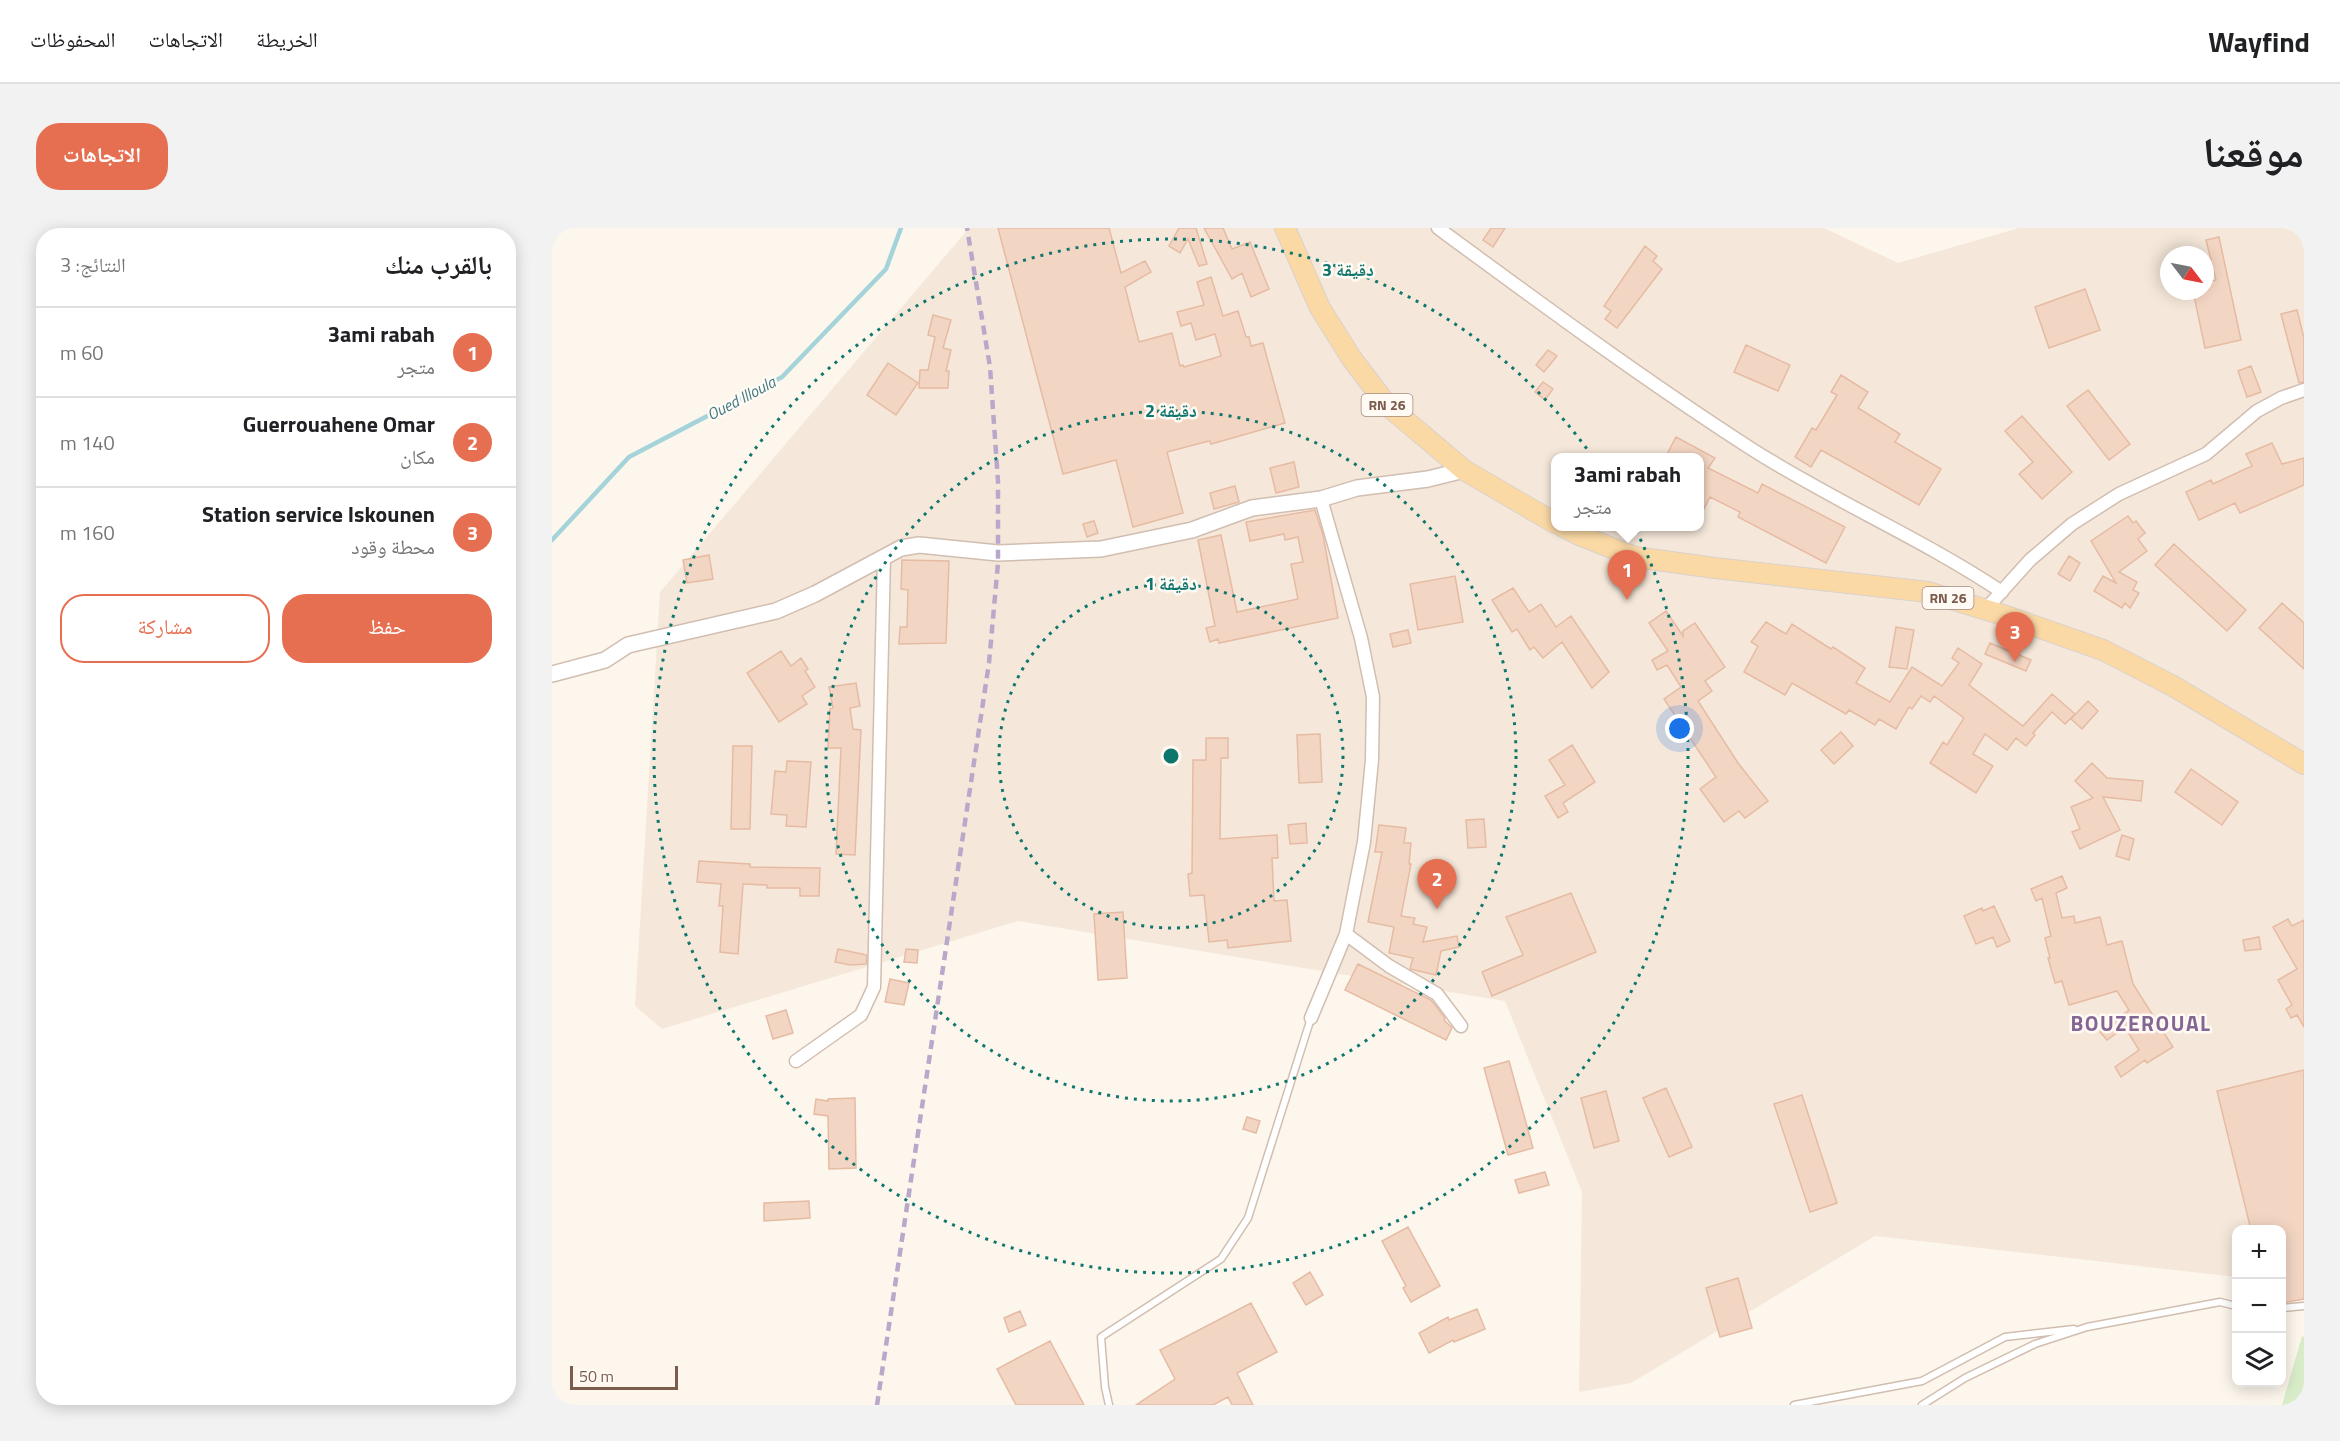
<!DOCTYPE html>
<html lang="ar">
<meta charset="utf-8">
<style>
:root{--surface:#fff;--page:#f2f2f2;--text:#202124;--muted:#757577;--line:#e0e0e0;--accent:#e76f51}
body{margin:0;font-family:"Titillium Web","Noto Naskh Arabic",sans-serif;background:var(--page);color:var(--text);direction:rtl}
.controls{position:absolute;right:18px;bottom:18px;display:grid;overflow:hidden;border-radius:12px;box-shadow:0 3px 15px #0003}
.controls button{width:54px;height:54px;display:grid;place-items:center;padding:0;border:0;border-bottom:2px solid var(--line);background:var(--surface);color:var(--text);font:30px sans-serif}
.compass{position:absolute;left:1608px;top:18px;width:54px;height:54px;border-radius:50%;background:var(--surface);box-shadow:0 3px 15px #0003;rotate:122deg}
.scale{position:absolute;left:18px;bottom:15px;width:108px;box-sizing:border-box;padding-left:6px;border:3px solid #7a5c4d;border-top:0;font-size:16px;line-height:21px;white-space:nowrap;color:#7a5c4d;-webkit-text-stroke:4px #fffaf3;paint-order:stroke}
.you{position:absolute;left:1128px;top:501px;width:21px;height:21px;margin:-15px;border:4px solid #fff;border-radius:50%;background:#1a73e8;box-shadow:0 0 0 9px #1a73e833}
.badge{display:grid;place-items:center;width:39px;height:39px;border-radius:50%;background:var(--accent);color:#fff;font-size:20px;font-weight:700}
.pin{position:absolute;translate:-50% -50px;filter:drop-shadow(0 2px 3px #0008)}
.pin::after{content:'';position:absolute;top:32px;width:21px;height:18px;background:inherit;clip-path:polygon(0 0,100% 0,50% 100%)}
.popup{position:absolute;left:999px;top:225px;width:153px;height:78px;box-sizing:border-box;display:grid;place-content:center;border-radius:12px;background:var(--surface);filter:drop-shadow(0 2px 4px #0005);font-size:20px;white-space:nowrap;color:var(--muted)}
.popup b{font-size:22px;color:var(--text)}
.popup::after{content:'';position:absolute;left:50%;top:100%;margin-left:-12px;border:12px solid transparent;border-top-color:var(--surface)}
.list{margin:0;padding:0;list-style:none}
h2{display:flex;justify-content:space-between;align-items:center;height:78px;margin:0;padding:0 24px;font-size:26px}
h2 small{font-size:20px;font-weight:400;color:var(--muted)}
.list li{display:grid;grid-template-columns:39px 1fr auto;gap:18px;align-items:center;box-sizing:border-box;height:90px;padding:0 24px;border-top:2px solid var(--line)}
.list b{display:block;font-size:22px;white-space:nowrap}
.list p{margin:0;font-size:20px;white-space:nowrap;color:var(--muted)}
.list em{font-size:20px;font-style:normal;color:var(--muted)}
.actions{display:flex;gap:12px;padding:18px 24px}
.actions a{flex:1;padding:14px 0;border:2px solid var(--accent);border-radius:24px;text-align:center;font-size:21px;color:var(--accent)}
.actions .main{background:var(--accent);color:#fff}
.icon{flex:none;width:33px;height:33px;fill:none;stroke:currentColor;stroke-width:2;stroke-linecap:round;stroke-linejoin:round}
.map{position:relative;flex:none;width:1752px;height:1177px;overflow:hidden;direction:ltr;border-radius:24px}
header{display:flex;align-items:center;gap:36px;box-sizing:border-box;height:84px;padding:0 30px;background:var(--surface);border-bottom:2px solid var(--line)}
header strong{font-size:28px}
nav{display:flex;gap:33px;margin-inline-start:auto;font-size:21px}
.intro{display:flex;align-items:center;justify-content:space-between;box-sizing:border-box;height:144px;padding:0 36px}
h1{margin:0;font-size:42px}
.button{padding:15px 27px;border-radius:24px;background:var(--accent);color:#fff;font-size:21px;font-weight:700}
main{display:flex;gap:36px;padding:0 36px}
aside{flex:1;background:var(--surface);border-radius:24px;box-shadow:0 3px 15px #0003}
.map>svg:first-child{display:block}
</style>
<header>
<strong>Wayfind</strong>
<nav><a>الخريطة</a><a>الاتجاهات</a><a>المحفوظات</a></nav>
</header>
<div class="intro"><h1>موقعنا</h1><a class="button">الاتجاهات</a></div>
<main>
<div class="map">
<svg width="1752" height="1177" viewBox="0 0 1752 1177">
<rect width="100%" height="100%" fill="#fdf6ec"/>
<path fill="#f5e8da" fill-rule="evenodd" d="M417,0H1272L1346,35L1467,0H1752V1057L1730,1054V1002H1684V1049L1323,1008L1079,1155L1027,1164L1030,964L953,773L466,693L110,801L83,778L108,364ZM1617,27H1653V63H1617ZM1003,230H1147V298H1003Z"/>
<path fill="#d8ecc9" d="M1750,1108L1752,1109V1177H1730Z"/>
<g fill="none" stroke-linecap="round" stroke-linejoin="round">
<path stroke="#a5d3da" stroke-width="4.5" d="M0,312L77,229L230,149L334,41L349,0"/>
</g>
<path fill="#f3d5c3" stroke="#e6bba3" stroke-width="1.5" d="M446,0H557L569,45L593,33L599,44L573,59L587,114L620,105L628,138L631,137L632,139L669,128L663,106L644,112L639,95L629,98L625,84L652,77L645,54L659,49L671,88L686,83L694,109H697L699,118L711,115L733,195L659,216L658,213L653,214L615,224L631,285L581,299L564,232L511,246Z
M627,0H644L655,36L647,38L636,11L628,25L617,18Z
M652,0H671L680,21L698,14L717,61L699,69L690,45L680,51Z
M939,0H953L941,19L931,12Z
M1667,9L1689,112L1653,120L1641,63H1653V55L1664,52L1654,12Z
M1093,18L1105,28L1101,33L1110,41L1065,100L1053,91L1059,83L1052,78Z
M1533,61L1548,102L1497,120L1483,79Z
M1745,82L1752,110V154L1747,155L1729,86Z
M381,87L399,92L391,120L399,122L394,143H397L396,160H367L368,142H376L383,109L376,107Z
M1194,117L1238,137L1226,163L1182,144Z
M996,122L1005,128L992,144L984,137Z
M336,135L366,155L344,187L315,167Z
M1699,138L1709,164L1695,169L1686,143Z
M1289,147L1316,164L1306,180L1348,206L1343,214L1389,241L1367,277L1269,222L1259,239L1243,229L1260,200L1264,202L1285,167L1279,164Z
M991,154L1001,161L993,172L983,164Z
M1536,162L1578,216L1557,232L1515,178Z
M1470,188L1520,244L1490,271L1467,246L1481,234L1453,203Z
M1124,209L1163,230L1156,240L1206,265L1210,256L1293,299L1274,335L1186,289L1188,284L1158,269L1147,290V230H1113Z
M1720,215L1730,236L1752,230V257L1688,285L1683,275L1647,292L1634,264L1659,252L1661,256L1700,238L1694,226Z
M742,234L747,259L724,265L718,240Z
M683,258L687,274L662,281L658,265Z
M763,282L771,307L786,390L667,415L666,411L658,414L654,400L663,398L646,312L669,307L685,384L746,371L739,336L751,334L746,309L733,312L732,306L698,313L694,294Z
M1576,288L1581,295L1584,293L1593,305L1586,311L1595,323L1567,344L1585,354L1581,362L1587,365L1578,380L1573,375L1570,380L1542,363L1551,348L1564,355L1539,313Z
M542,293L546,305L535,309L531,296Z
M1622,316L1694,382L1675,403L1603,337Z
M157,327L161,351L135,355L131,332Z
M1517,328L1528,335L1518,353L1506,346Z
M350,332L397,333L394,415L347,416L348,399H355L356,362L349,361Z
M903,348L911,394L866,402L858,356Z
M961,360L977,384L989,376L1004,399L1019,388L1057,444L1040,460L1010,414L991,430L982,419L978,422L965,401L960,404L940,372Z
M1730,375L1752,395V441L1707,400Z
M1114,383L1131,408V403L1143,395L1173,439L1153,453L1160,463L1146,473L1186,535L1216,573L1193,590L1187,583L1172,594L1148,561L1164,549L1112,471L1129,459L1115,437L1105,442L1100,432L1116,423L1097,395Z
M1214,394L1234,406L1240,396L1279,421L1281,419L1313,440L1304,455L1338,474L1360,439L1390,458L1407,435L1400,430L1406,420L1430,436L1417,457L1471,498L1500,466L1523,486L1513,496L1500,484L1481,505L1483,507L1474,518L1464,510L1455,522L1433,506L1421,526L1441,538L1424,565L1378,535L1391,514L1395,517L1412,490L1382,468L1378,474L1369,468L1360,481L1357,479L1344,501L1327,491L1323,497L1297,482L1294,486L1240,455L1233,467L1192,444L1206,418L1199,414Z
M1344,399L1362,402L1355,441L1337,439Z
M856,402L859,415L841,419L838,406Z
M1438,415L1479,432L1474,443L1433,426Z
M229,423L239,438L249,430L256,441L253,443L263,459L250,468L255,476L227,494L195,445Z
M304,455L308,478L298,480L301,501L309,502L303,627L284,626L289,520H276L278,481L281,480L277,459Z
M1536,473L1546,483L1530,501L1519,491Z
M1289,504L1301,518L1282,536L1269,522Z
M768,506L770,554L747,555L745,507Z
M654,510H676V530H669L668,611L725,607L726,630H720L722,673L735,672L739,713L676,720L675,712L657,714L652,667L638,668L636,646L640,645L641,532H654Z
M1020,517L1043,554L1011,575L1016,584L1006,590L993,568L1013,557L997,532Z
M181,518H200L198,601H179Z
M235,533L259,534L254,599L234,598L235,587L219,586L223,543L234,544Z
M1540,535L1555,550L1591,553L1589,573L1551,569L1568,602L1528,621L1520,604L1528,601L1519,579L1541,570L1523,553Z
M1639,541L1686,574L1670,597L1623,564Z
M932,591L934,619L916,620L914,592Z
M754,595L755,615L738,616L736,597Z
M827,597L854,600L852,615H859L857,636H859L849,688L863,690L861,696L875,699L871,714L905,708L907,719L889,723L884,747L858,741L861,730L837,725L842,699L816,694L830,624H823Z
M1570,607L1582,611L1577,632L1564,628Z
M147,633L198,636V639L268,640L267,668H248V660H215V657L191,656L186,726L168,724L171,678H167L169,656L145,654Z
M1510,648L1515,660L1504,665L1510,690L1522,688L1523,695L1548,689L1555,717L1570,713L1581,756L1621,819L1595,835L1593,832L1569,849L1563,839L1587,822L1573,799L1555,812L1548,804L1577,782L1565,763L1517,777L1510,753L1503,755L1496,730H1498L1493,710L1499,708L1490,670L1484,673L1479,661Z
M1019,665L1044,724L940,768L930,744L971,727L954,689Z
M1442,678L1458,713L1445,719L1441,709L1424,716L1412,688L1430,680L1431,683Z
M571,684L575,750L546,752L542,686Z
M1736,691L1740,698L1752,692V799L1745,787L1739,790L1734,781L1740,777L1726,752L1745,741L1721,699Z
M1707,709L1709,721L1693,723L1691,712Z
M286,721L315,727L314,736L298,737L283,734Z
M354,721L366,722L365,735L352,734Z
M806,736L879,772L893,790L892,792L900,800L894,812L793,762Z
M338,751L357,755L352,777L333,774Z
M234,782L241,805L221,811L214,788Z
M957,833L981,920L956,927L932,840Z
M1752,842V1071L1730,1075V1002H1699L1665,863Z
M1114,860L1140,919L1117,929L1091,870Z
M1054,863L1067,913L1042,920L1029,870Z
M1250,867L1285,975L1258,984L1222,876Z
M303,870L304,940L277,941L276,888L262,886L264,871L276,873V871Z
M695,889L708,893L704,905L691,901Z
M993,944L997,957L967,965L963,952Z
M257,973L258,990L212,993V975Z
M856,999L888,1058L859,1074L851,1060L854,1058L830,1013Z
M758,1044L771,1067L754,1077L741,1055Z
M1186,1050L1200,1100L1168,1109L1154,1060Z
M699,1075L725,1124L685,1145L701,1177H680L676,1169L661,1177H584L623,1151L608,1122Z
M925,1081L933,1101L902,1114L901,1112L877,1125L867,1105L896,1089L897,1092Z
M468,1083L474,1097L457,1104L452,1090Z
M498,1113L532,1177H464L445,1141Z"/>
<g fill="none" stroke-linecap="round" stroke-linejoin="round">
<g stroke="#d1beb0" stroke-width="9">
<path id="service" d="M1730,1080L1752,1078
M557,1177L553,1159L549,1109L669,1031L696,990L759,790
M1242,1177L1370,1153L1453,1109L1522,1101
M1370,1177L1413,1150L1483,1116L1535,1099L1668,1074L1684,1078"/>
</g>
<g stroke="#d1beb0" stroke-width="15">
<path id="minor" d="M886,0C988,75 1091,151 1198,220C1279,272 1369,310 1450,364
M1433,382L1478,332L1520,296L1567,266L1654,226L1705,183L1729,170L1752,162
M794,706L837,738L885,766L909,798
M759,790L794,706L812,614L820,532L821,469L809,410L769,271
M244,833L309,787L322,759L332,329"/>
</g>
<g stroke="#d1beb0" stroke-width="18">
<path id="tertiary" d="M0,446L53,432L76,417L224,383L263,366L349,320L367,317L446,325L549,321L640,302L700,280L769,271L805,260L876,251L912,242"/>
</g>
<g stroke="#dad1cd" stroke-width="22">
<path id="primary" d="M733,0L768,80L800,131L835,177L912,242L1003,295
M1010,298L1027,307L1083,329L1163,340L1376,364L1451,387L1551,422L1621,458L1752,536"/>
</g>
<use href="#service" stroke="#fff" stroke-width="6"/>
<use href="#minor" stroke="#fff" stroke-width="12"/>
<use href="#tertiary" stroke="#fff" stroke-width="15"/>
<use href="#primary" stroke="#fbd9a5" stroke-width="20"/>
<path stroke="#b9a8c9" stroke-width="4.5" stroke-dasharray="9 6" stroke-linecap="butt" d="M325,1177L437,435L446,335V253L438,139L415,0"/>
</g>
<g fill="none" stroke="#0f766e" stroke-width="3" stroke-dasharray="3 6">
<circle cx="619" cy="528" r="172"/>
<circle cx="619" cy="528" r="345"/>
<circle cx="619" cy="528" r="517"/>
</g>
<g text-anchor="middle" stroke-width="5" stroke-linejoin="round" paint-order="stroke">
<g fill="#fffaf3" stroke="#a28b7f" stroke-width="1.5">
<rect x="809.5" y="166" width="51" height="22" rx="4.5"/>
<rect x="1370.5" y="359" width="51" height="22" rx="4.5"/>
</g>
<g font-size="14" font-weight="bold" fill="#7a5c4d">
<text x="835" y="182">RN 26</text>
<text x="1396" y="375">RN 26</text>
</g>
<g font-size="16" font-style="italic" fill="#437c86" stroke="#fffaf3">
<text transform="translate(189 170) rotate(-28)" y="6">Oued Illoula</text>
</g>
<g font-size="21" font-weight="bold" letter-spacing="1.5" fill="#846695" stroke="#fffaf3">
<text x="1589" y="803">BOUZEROUAL</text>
</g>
</g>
<circle cx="619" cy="528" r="9" fill="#0f766e" stroke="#fffaf3" stroke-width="3"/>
<g font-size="18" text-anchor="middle" font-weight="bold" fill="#0f766e" stroke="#fffaf3" stroke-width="5" stroke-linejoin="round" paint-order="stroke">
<text x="796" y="48">3 دقيقة</text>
<text x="619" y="189">2 دقيقة</text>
<text x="619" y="362">1 دقيقة</text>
</g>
</svg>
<div class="controls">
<button>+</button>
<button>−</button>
<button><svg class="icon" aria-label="layers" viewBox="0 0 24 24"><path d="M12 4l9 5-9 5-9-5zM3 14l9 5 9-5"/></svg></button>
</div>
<svg class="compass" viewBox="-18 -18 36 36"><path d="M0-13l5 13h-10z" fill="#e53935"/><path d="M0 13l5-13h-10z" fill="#757577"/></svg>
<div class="scale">50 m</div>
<div class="you"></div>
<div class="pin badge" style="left:1075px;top:372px">1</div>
<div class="popup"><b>3ami rabah</b>متجر</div>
<div class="pin badge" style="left:885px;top:681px">2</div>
<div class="pin badge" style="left:1463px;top:434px">3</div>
</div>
<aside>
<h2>بالقرب منك<small>النتائج: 3</small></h2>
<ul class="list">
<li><span class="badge">1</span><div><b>3ami rabah</b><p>متجر</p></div><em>60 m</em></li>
<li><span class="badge">2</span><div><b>Guerrouahene Omar</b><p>مكان</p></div><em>140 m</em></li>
<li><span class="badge">3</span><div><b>Station service Iskounen</b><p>محطة وقود</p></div><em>160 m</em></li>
</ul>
<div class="actions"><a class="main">حفظ</a><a>مشاركة</a></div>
</aside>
</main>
